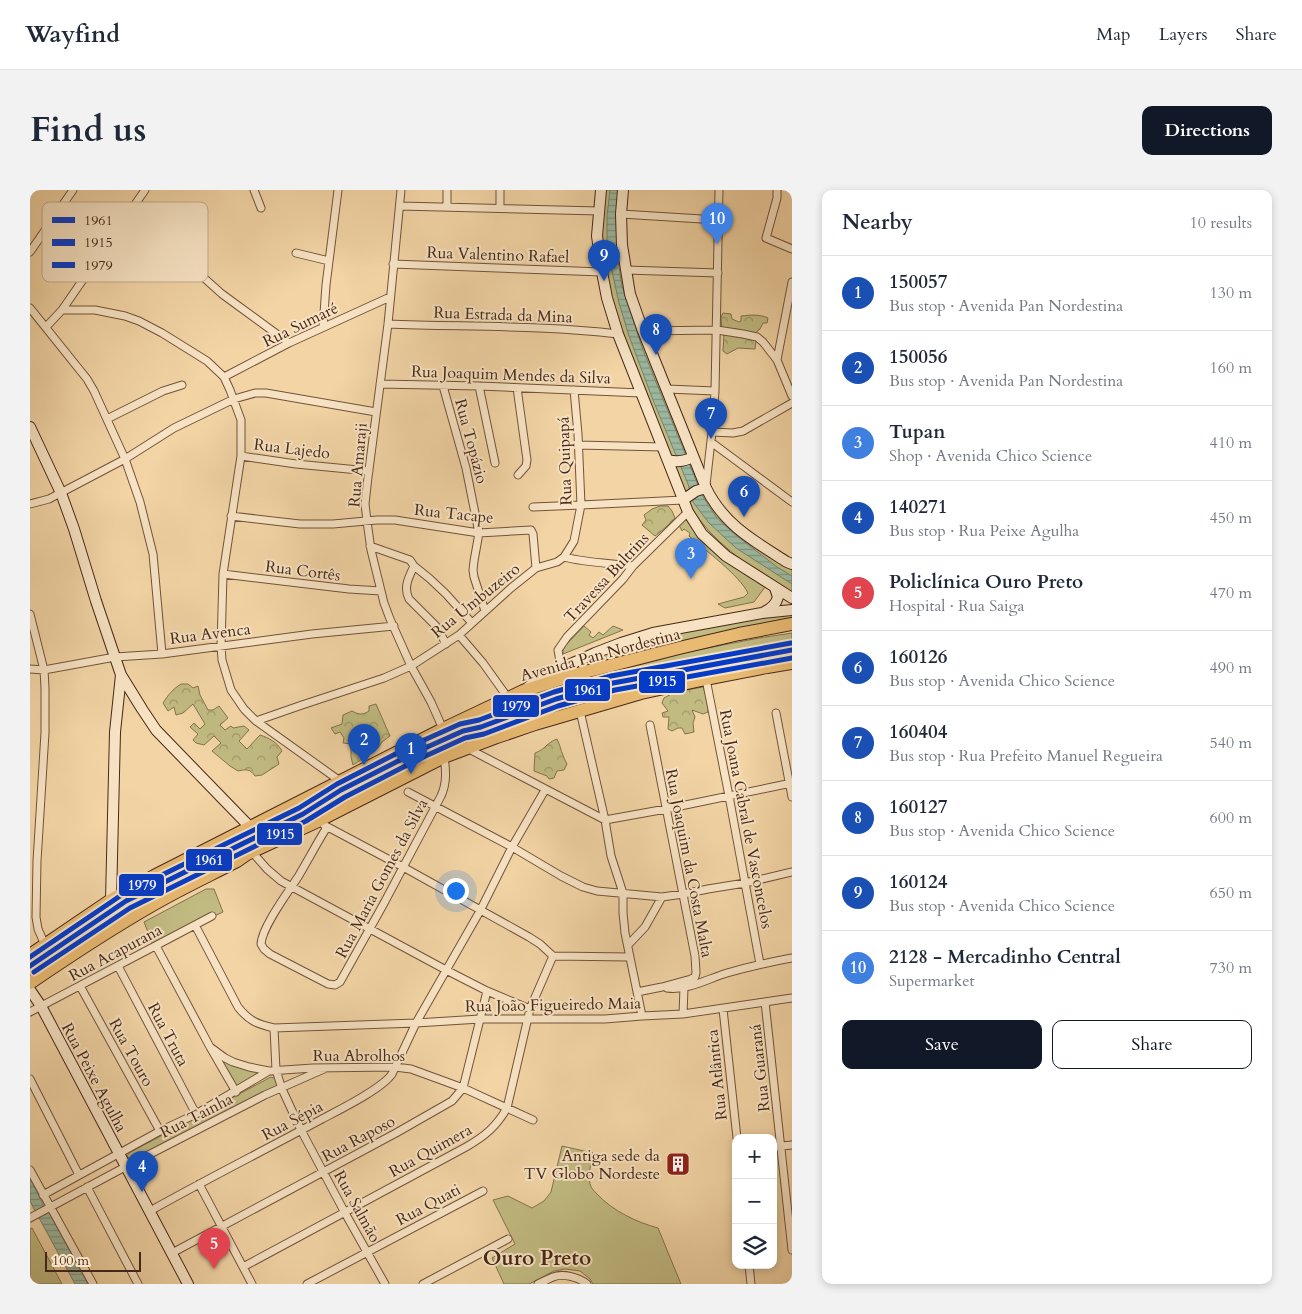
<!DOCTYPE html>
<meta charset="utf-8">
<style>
:root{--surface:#fff;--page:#f2f2f3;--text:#1f2937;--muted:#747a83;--line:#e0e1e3;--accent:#111827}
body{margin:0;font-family:Cardo,serif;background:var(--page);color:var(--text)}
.controls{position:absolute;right:15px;bottom:15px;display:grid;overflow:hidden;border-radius:10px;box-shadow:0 2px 8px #0003}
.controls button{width:45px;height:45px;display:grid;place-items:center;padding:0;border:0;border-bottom:1px solid var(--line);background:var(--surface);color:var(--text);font:25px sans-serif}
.scale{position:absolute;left:15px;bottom:12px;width:96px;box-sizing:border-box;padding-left:5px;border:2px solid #472818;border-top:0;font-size:14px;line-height:18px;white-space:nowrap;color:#472818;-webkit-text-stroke:4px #f7e3c4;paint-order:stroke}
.you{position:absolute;left:425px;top:700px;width:18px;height:18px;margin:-12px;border:4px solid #fff;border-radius:50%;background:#1a73e8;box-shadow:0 0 0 8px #1a73e833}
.badge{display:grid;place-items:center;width:32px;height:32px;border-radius:50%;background:var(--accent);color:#fff;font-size:16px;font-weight:700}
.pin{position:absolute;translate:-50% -41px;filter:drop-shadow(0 1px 2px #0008)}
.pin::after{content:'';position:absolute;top:26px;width:18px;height:15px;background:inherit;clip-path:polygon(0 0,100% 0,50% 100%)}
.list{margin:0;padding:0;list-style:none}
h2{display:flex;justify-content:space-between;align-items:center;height:65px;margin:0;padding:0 20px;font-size:21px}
h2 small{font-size:16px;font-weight:400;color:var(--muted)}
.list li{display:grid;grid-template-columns:32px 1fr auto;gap:15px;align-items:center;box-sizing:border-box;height:75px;padding:0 20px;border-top:1px solid var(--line)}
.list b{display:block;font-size:19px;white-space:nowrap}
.list p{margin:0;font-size:16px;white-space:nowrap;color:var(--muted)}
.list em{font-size:16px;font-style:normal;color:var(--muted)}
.actions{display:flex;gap:10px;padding:15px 20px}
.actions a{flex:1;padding:11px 0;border:1px solid var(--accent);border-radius:10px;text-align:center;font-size:18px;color:var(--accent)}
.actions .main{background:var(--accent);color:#fff}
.icon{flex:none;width:28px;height:28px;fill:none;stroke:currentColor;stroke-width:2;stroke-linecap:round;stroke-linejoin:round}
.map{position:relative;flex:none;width:762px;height:1094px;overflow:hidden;border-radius:10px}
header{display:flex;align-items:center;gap:30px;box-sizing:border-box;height:70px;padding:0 25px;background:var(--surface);border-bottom:1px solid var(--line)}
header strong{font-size:24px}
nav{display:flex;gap:28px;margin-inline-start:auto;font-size:18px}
.intro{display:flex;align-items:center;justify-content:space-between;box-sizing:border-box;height:120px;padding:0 30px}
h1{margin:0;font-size:35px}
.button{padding:12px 22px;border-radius:10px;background:var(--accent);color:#fff;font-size:18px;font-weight:700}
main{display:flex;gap:30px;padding:0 30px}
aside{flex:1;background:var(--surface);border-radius:10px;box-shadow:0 2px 8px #0003}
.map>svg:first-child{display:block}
</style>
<header>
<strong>Wayfind</strong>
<nav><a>Map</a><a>Layers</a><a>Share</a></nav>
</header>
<div class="intro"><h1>Find us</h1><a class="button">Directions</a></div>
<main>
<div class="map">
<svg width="762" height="1094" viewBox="0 0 762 1094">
<defs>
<pattern id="forest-crowns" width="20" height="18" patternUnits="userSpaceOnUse" patternTransform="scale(1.25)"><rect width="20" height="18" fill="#c1bb82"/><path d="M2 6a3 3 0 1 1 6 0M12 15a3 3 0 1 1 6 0" fill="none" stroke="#9f9869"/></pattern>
<pattern id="water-rules" width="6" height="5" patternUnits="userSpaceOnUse" patternTransform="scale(1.25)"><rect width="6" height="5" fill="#9cb9a1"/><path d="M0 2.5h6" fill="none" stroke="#819682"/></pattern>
</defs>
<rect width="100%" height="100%" fill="#f2d4a5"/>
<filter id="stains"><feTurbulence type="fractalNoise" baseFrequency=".004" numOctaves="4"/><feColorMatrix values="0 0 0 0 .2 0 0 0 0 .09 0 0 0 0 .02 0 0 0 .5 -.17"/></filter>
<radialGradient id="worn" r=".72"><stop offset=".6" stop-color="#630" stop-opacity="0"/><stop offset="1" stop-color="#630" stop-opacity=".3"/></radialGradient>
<path fill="#c1bb82" stroke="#84724d" d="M573,0H590L594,81L660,266L642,268L612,200L581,110L571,51Z
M662,269L672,297L655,305L643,274Z
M673,300L683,318L762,379V404C729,382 693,361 669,329C664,323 661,315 657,309Z
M656,330L659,332L667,345L681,359L735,397L724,412L695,418L688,414L714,407L718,403C709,385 675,360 659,346L660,343L654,339L652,341L649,335L653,331Z
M762,421V432L503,494L622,444Z
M554,436L561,442L559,445L563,448L569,442L573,445L583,436L593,440L533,464V458Z
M762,443V458L672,473L646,480L580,491L474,524L456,531L428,539H418L508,500L642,465L729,448Z
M762,462V471L702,481L408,565L437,550L450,539L544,505L629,487Z
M176,699H184L193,722L123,755L114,732Z
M191,868L234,882L207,899Z
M241,887L247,889L249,897L101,971L97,966L99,963Z
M532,956L563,963C561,973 558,984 560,994C561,998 564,1001 567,1004C583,1021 606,1032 628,1038L651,1094H563L560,1089L550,1081L535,1079L524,1081L499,1094H474L462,1068L485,1054L463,1010L478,1006L502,1018L514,1011L521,1002Z
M2,1038L32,1094H0V1039Z"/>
<path fill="url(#forest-crowns)" stroke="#84724d" d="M693,123L701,124L702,129L709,132L711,131V126C721,125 729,124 738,128L737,133H733L730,139L723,145L692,140L691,127Z
M694,144L713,148H722L726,151L725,159L708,158L697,164L693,161Z
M630,316H638L642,321L645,328L636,337L625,346L612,335L616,330L614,325L622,319Z
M151,494H158L163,498L168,496L170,505L178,520H183L189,516L198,528L190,535L195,540L201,536L203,538L214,536L219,540L209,551L217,559L230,545C239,548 247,552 252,561L247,567L249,574L232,585L225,586C220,579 217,579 208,581L200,576L182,561L191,553L184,546L174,555L166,553L163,550L168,544L160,537L164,533L170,539L175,534L163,514L153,523L146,525L144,517L138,521L133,513C138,505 143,499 151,494Z
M673,497L678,512V522L673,524L662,520L665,527L663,533L664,542L655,544L652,538H648L642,541L638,539L639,527H633L632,523L638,521L632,513L634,508L645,502Z
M346,514L360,546L352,552L348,558L340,555L335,567L323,575L321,567V554L313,553L314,548L310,542L305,544L301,538L312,534L313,525L322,521C329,525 333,525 339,521V516Z
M527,549C531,557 532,566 537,574L534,580L527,581L524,588L519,589L517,586L504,581L505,563C516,559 516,553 527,549Z"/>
<path fill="url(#water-rules)" stroke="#7a7f6a" d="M580,0H588L586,27L587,65L592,96L613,160L672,305L686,327L702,342L747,377L762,386V394L706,358L679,333L663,312L658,294L623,210L599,146L589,113L582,81L577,49V26Z
M0,988L14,1016L5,1021L0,1011Z
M18,1021L58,1094H45L8,1026Z"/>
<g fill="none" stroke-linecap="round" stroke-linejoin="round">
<g stroke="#72533b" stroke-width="9">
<path id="street" d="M224,0L231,18
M371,0L358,134L338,287L335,314L337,331L341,360L354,413L360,429L381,476L401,512L413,539
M470,0V18
M747,0V8L736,48L762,59
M370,16L569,21
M417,17V0
M591,24L688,30
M92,33L112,45L124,49L133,54L173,87L192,104L259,153
M0,62L43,0
M266,63L299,71
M363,74L572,82
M596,80L688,83
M0,118L57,189L64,201L95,269L110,312L123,364L132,464
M32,120H65L95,126L109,131L132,143L177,171L194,187L200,200L211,230V266L193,384L191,456L192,470L201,500L214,519L226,531L310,591
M358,134C434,137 512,135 588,144
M16,137L32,120L115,0
M293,137L296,95L308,0
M613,141L687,140L713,144L727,147L733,152L747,170L762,206
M747,170L762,92
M194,187L259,153L360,107
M350,194L449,196L611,203
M413,196L436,278L449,343L444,371L443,380L444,387L455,421
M449,196L465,273
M487,198L497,270L496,276L488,285
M637,199L685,201
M77,229L133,201L152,195
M682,242L703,243L713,241L762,213
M681,252L762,312
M548,255L633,257
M211,266L266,274L339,281
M676,295L682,242L685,201L689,0
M0,314L19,309L95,269L144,238L204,209L225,203H236L346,222
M503,317L551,315L653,310
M201,326L270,334H303L347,330H365L449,343L501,340L503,344L506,378
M340,356L380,370L384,376L399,388L416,404L442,433
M534,367L544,351L551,315L548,244L544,200
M384,376C379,387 373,397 379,409L407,437L416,454
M193,384L319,399L351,401
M0,424L14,480L15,498V543L7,671L6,727L8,739L15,755
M429,445L453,473L478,508
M531,478L528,460L537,447L593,389L603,376L658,322
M0,479L14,480L85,467L132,464L282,444L364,436
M676,489L699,606L730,774
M550,521L575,630L581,666L593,703V723L595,743L612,826
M746,523L762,607
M226,531L272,515L354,488L381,476L429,445L481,398L506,378L527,372L534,367C557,373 580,373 603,376
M437,558L575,630L636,619L762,593
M378,602L482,657L531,686L553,697L567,701L632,707L653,704L678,699L715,693L762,682
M294,635L373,677L499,747L510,754L523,766L600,767
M297,637C287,653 278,670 268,687C258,702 232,737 231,754L234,759L240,764L298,794L305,795L310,792L353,715L411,606C417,593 416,580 414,567
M222,662L237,679L251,691L416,780L457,801L500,819
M165,735L208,817C219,831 227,834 244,838L386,833L450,721L482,657L515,600
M598,755L615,737L632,707
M126,756L180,857L206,902
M88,776L166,924
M50,796L130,941
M637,798C657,801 677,789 697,783C718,777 740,772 762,768
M607,802L632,797L661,789L665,787L666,783L665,766L620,535
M735,812L762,1060
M693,819L707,948
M0,822L182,726
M653,824L654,798
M244,838L246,880L252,899L271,940L315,1023L355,1094
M180,857L195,868L203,872L219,877L239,881L283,878L365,877L381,879L433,898L503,930
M0,889L49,985
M743,957L762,955
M0,980L63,1094
M169,994L222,1094
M57,997L108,1094
M13,1005L130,941L166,924L239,881
M120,1021C177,989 235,960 292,929C309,920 352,899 362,884L386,833L450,829H575L612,826L653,824L762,808
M0,1028L95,977L235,905L294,879
M142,1063L366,943L422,911L433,898L457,801
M719,1075L721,1094
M213,1077L436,957C455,946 466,937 477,918L500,819L523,766
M277,1094L453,1001
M393,1094L478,1049
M508,1094C513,1092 518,1089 523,1087C533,1083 548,1087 557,1094"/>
</g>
<g stroke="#472818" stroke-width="12">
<path id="secondary" d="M571,0L567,46L572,82L577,108L588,144L658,322L672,344L696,366L762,408
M593,0L591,24L592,55L600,104L613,141L676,298C694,335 724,351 757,372L762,374
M0,237L31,303L44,339L66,411L91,485L85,542L81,710
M638,270C647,273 655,271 663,267
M653,310L666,301L676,298
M734,422C741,419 746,415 748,407L745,398
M91,485L112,519L126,540L220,637
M497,498L512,487L565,463L591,453L623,443L732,423L762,420
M0,800L11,816L158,1094"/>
</g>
<g stroke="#472818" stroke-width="14">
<path id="highway" d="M0,765L81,710L124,686L413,539L493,501L543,485L649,458L709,444L762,434
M0,793C41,765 82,738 126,713C152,698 180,685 207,671L217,664L288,631L414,567L467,547L505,534L611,503L676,489L737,477L762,473"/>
</g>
<use href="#street" stroke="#f7e3c4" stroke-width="7"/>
<use href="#secondary" stroke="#f7e3c4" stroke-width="10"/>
<use href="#highway" stroke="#e9ba72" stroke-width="12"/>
<g stroke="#f7e3c4" stroke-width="9">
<path id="bus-1" d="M0,776L96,711L273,624L311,600L386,562L433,541L451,537L526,509L583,493L762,460"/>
</g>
<g stroke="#f7e3c4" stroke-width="9">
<path id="bus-2" d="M4,782L100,718L276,631L315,607L389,569L435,548L454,544L528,516L585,500L762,468"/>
</g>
<g stroke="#f7e3c4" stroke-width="9">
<path id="bus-3" d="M0,767L93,704L269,618L307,594L383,555L430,534L449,530L524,502L581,486L761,453"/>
</g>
<use href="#bus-1" stroke="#043bc9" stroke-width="5"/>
<use href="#bus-2" stroke="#043bc9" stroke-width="5"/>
<use href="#bus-3" stroke="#043bc9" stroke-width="5"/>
</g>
<defs>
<g id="building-square" transform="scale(1.25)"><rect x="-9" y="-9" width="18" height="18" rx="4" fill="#8f2418" stroke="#f7e3c4"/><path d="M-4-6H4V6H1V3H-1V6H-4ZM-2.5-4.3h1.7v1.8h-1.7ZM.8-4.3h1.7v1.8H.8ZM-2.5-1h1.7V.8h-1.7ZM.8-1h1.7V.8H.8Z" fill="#fff"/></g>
</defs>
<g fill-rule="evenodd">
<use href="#building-square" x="648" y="974"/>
</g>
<g text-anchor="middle" stroke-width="4" stroke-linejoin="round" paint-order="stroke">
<g font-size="16" fill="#472818" stroke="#f7e3c4">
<text transform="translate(468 64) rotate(2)" y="6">Rua Valentino Rafael</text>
<text transform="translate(473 124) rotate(2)" y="6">Rua Estrada da Mina</text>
<text transform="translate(270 134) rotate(-26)" y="6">Rua Sumaré</text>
<text transform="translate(481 184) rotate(2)" y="6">Rua Joaquim Mendes da Silva</text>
<text transform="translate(442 251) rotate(75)" y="6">Rua Topázio</text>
<text transform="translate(262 258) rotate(7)" y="6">Rua Lajedo</text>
<text transform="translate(534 271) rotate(-92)" y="6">Rua Quipapá</text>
<text transform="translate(327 275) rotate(-85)" y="6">Rua Amaraji</text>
<text transform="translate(424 323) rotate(6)" y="6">Rua Tacape</text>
<text transform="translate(273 380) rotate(7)" y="6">Rua Cortês</text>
<text transform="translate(576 387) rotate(-47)" y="6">Travessa Bultrins</text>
<text transform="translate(445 410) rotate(-39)" y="6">Rua Umbuzeiro</text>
<text transform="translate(180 443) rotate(-7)" y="6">Rua Avenca</text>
<text transform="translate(570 464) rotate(-15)" y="6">Avenida Pan Nordestina</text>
<text transform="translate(717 629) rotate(79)" y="6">Rua Joana Cabral de Vasconcelos</text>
<text transform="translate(660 673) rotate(79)" y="6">Rua Joaquim da Costa Malta</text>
<text transform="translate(351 688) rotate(-62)" y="6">Rua Maria Gomes da Silva</text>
<text transform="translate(85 762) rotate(-28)" y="6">Rua Acapurana</text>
<text transform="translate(523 814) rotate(-1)" y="6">Rua João Figueiredo Maia</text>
<text transform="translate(139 844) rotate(62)" y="6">Rua Truta</text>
<text transform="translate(102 862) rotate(61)" y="6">Rua Touro</text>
<text x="329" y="871">Rua Abrolhos</text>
<text transform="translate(729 878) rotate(-96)" y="6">Rua Guaraná</text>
<text transform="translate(686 885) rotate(-96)" y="6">Rua Atlântica</text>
<text transform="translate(65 887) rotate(62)" y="6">Rua Peixe Agulha</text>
<text transform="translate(166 925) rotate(-27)" y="6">Rua Tainha</text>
<text transform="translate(262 930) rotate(-28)" y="6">Rua Sépia</text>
<text transform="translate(328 948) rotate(-28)" y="6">Rua Raposo</text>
<text transform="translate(400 960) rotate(-29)" y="6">Rua Quimera</text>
<text transform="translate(398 1014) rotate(-28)" y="6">Rua Quati</text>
<text transform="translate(328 1016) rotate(61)" y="6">Rua Salmão</text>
</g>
<g font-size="16" fill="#472818" stroke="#f7e3c4" text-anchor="end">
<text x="630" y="971">Antiga sede da<tspan x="630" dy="18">TV Globo Nordeste</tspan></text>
</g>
<g font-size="21" font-weight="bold" fill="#472818" stroke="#f7e3c4">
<text x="507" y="1075">Ouro Preto</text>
</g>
</g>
<rect x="12" y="12" width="166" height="80" rx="8" fill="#f7e3c4" stroke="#c2ab90" stroke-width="1"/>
<rect x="22" y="27" width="23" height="6" fill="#043bc9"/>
<rect x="22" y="49" width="23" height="7" fill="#043bc9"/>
<rect x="22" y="72" width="23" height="6" fill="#043bc9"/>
<g font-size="14" fill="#472818">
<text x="54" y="35">1961</text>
<text x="54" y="57">1915</text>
<text x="54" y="80">1979</text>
</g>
<g stroke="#f7e3c4" stroke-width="2">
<rect x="608" y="480" width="48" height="24" rx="5" fill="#043bc9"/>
<rect x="534" y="488" width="47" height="24" rx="5" fill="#043bc9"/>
<rect x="462" y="504" width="48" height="24" rx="5" fill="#043bc9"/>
<rect x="226" y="632" width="47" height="24" rx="5" fill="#043bc9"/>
<rect x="155" y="658" width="48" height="24" rx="5" fill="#043bc9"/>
<rect x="88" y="683" width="47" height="24" rx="5" fill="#043bc9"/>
</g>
<g font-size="14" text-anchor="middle" font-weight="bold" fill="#fff">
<text x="632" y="496">1915</text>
<text x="558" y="505">1961</text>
<text x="486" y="521">1979</text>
<text x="250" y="649">1915</text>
<text x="179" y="675">1961</text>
<text x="112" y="700">1979</text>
</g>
<rect width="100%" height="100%" filter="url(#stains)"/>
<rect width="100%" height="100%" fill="url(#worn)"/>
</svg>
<div class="controls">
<button>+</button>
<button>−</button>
<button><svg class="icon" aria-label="layers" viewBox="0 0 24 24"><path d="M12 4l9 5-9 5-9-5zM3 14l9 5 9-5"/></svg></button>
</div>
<div class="scale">100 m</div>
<div class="you"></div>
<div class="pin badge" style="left:381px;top:584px;background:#1a4fb4">1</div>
<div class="pin badge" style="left:334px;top:575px;background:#1a4fb4">2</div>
<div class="pin badge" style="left:661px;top:389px;background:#3f7fe0">3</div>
<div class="pin badge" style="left:112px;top:1002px;background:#1a4fb4">4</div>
<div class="pin badge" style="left:184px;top:1079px;background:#e0444e">5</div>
<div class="pin badge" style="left:714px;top:327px;background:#1a4fb4">6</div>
<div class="pin badge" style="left:681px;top:249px;background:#1a4fb4">7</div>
<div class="pin badge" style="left:626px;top:165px;background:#1a4fb4">8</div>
<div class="pin badge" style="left:574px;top:91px;background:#1a4fb4">9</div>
<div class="pin badge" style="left:687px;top:54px;background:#3f7fe0">10</div>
</div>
<aside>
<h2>Nearby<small>10 results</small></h2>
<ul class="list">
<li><span class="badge" style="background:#1a4fb4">1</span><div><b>150057</b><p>Bus stop · Avenida Pan Nordestina</p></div><em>130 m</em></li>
<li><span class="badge" style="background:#1a4fb4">2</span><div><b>150056</b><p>Bus stop · Avenida Pan Nordestina</p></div><em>160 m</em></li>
<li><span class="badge" style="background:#3f7fe0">3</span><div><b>Tupan</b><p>Shop · Avenida Chico Science</p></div><em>410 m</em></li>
<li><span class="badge" style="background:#1a4fb4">4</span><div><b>140271</b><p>Bus stop · Rua Peixe Agulha</p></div><em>450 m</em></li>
<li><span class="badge" style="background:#e0444e">5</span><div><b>Policlínica Ouro Preto</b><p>Hospital · Rua Saiga</p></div><em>470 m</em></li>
<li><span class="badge" style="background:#1a4fb4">6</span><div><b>160126</b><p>Bus stop · Avenida Chico Science</p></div><em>490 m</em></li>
<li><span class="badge" style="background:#1a4fb4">7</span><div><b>160404</b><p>Bus stop · Rua Prefeito Manuel Regueira</p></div><em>540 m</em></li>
<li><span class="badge" style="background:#1a4fb4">8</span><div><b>160127</b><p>Bus stop · Avenida Chico Science</p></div><em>600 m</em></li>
<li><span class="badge" style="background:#1a4fb4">9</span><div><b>160124</b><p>Bus stop · Avenida Chico Science</p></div><em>650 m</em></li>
<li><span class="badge" style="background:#3f7fe0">10</span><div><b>2128 - Mercadinho Central</b><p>Supermarket</p></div><em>730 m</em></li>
</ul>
<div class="actions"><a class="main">Save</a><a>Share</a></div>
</aside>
</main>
